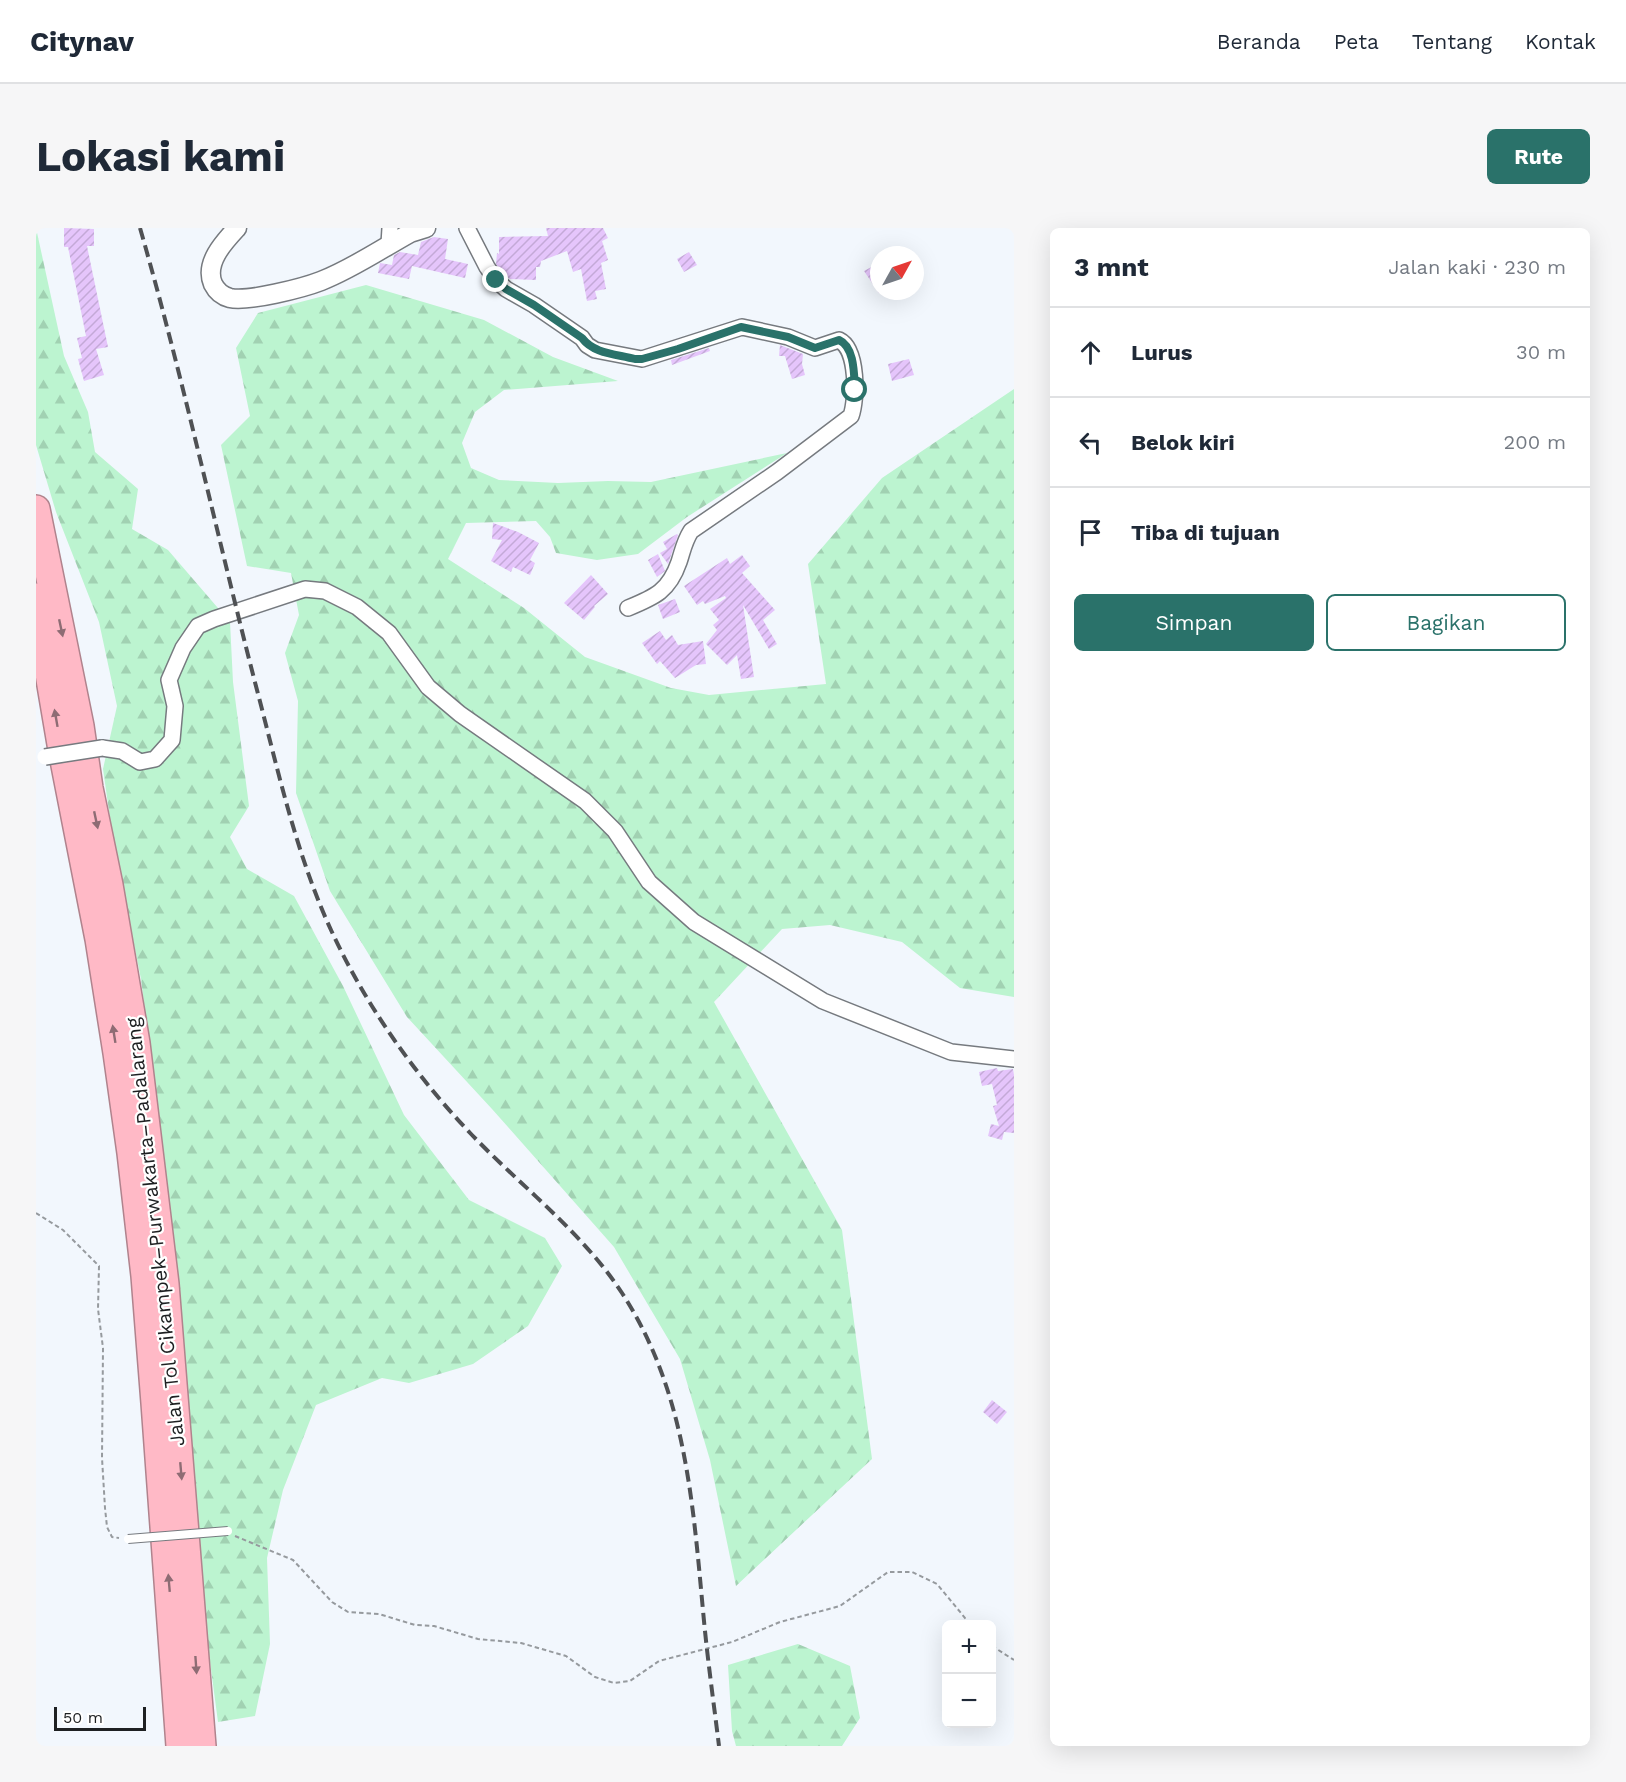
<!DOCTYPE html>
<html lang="id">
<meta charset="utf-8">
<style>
:root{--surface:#fff;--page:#f6f6f7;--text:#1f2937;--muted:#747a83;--line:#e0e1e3;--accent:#2a726a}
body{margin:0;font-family:"Work Sans",sans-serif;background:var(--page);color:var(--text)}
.controls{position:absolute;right:18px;bottom:18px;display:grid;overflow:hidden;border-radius:9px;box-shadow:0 6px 24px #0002}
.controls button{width:54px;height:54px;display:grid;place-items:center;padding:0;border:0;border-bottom:2px solid var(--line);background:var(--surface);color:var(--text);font:30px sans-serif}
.compass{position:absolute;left:834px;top:18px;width:54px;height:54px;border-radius:50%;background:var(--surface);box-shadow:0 6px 24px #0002;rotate:50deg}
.scale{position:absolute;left:18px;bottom:15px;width:92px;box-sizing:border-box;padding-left:6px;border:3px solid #1e2022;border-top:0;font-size:16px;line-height:21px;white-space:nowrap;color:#1e2022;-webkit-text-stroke:4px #fff;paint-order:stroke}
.stop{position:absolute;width:18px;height:18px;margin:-14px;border:4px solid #2a726a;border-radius:50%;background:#fff}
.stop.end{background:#2a726a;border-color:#fff;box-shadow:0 2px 6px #0008}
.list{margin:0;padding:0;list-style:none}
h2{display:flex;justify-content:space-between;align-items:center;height:78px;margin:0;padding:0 24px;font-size:26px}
h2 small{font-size:20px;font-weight:400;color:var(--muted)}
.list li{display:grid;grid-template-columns:39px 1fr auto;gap:18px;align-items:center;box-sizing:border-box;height:90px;padding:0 24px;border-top:2px solid var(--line)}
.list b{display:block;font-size:22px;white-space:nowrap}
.list em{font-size:20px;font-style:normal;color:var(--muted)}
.actions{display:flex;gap:12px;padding:18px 24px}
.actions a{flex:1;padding:14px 0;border:2px solid var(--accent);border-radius:9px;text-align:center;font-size:21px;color:var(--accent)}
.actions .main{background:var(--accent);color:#fff}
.icon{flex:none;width:33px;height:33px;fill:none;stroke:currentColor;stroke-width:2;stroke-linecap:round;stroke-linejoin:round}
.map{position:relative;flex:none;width:978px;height:1518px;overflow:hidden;border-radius:9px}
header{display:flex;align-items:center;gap:36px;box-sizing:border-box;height:84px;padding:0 30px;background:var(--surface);border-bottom:2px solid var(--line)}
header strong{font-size:28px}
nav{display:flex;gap:33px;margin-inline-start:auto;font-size:21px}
.intro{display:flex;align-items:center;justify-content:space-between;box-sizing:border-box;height:144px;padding:0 36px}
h1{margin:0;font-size:42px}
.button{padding:15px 27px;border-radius:9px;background:var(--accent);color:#fff;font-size:21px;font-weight:700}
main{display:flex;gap:36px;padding:0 36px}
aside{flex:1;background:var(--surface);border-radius:9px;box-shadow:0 6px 24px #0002}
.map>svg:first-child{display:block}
</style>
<header>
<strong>Citynav</strong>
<nav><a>Beranda</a><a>Peta</a><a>Tentang</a><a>Kontak</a></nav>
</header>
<div class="intro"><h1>Lokasi kami</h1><a class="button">Rute</a></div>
<main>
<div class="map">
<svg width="978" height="1518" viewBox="0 0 978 1518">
<defs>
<pattern id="forest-firs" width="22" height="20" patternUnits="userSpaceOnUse" patternTransform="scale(1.5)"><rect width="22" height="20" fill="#bcf4d0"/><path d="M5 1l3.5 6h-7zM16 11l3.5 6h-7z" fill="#a1d1b2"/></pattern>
<pattern id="building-hatch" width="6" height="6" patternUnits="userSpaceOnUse" patternTransform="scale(1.5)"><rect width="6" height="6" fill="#e5c5fb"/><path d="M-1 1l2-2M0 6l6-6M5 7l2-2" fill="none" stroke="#c4a9d7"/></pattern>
</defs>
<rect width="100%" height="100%" fill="#f2f7fd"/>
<path fill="url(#forest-firs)" d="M0,0L28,128L52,184L59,224L102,261L96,301L132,322L194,394L197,454L213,578L194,609L211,641L258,668L307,758L368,887L433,972L509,1010L526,1038L492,1098L437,1136L373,1155L346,1150L280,1177L247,1262L231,1330L234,1416L219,1488L182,1494L154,1283L148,1124L126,919L105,751L78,618L67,541L81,478L63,394L20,284L0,217Z
M330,57L448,92L517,129L582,153L468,162L439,184L426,215L435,240L463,252L522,255L572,253L615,254L751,225L651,289L602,326L561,332L520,325L514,309L500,293L430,295L412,331L488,380L549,429L635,460L673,467L790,456L772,336L846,250L978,161V769L924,760L866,714L794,697L746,701L678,774L806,1002L836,1231L700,1358L674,1232L644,1131L578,1019L456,881L371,789L294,663L260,565L262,473L249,425L263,387L255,345L211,338L185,217L214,188L200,120L222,85Z
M762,1416L814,1438L824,1490L806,1518H700L696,1503L692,1437Z"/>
<path fill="url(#building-hatch)" d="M28,0L58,1V18H51L72,119L60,121L68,147L48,153L42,131L46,130L41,110L50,108L32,19H28Z
M510,0H567L572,10L566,13L572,32L565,35L570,61L559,63L561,71L551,73L545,41L537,44L531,23L505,33L504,39H500V52L474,51L467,46L460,36L461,25L463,26V9L512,8Z
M398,9L412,11L409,31L432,36L429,50L376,38L373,51L342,45L344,35L356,37L358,27L364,24L382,27L385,14Z
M653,24L661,37L648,44L641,31Z
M843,35V65L828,43Z
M744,117L767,126L766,136L769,147L756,151L749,128H743Z
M673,120L674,123L636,137L635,132Z
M873,131L878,147L856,153L852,136Z
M457,295L482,304L503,315L494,332L499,335L494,347L477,339L475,344L455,333L466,312L456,311Z
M641,306L642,307L632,336L624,325L631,321L627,314Z
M622,326L629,343L621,349L612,332Z
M706,327L714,338L706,345L739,382L727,392L741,416L733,421L707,377L718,449L705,451L701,427L691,437L670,416L681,402L677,397L683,392L674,381L690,370L689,368L669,376L667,373L661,377L648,358L691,330L694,336Z
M555,347L572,366L558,378L559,379L548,392L528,375Z
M639,371L644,384L627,391L622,377Z
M624,403L630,412L636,407L642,417L667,413L670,436L660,437L639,450L624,433L621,436L606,415Z
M961,840L962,843L977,841L978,847V905L968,904L966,912L952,908L955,896L963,898L957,878L961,877L956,856L946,858L943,844Z
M956,1172L971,1184L961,1196L947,1184Z"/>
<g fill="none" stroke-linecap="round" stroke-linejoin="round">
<g stroke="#767a7f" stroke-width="18">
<path id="minor" d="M431,0L451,39L460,52L470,61L498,77L546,110L551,117L559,122L606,131L706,99L752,109L779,120L803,112C822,121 821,171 815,188L741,244L655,303C648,314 647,322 643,334C633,363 619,369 592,380
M353,16L354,0
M66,520L86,523L104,534L119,531L136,512L139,478L133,452L147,420L162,398L178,391L269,361L289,363L321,379L353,405L392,459L424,486L549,573L579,603L613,654L658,694L787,773L915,824L978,831"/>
</g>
<g stroke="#767a7f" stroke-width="21">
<path id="tertiary" d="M201,0C188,14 168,35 177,56C181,64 186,68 194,70C212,74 267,60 285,53C316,41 345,21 374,5L390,0"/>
</g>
<g stroke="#b0838d" stroke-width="30">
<path id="motorway" d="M0,281L44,498L53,560L73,657L100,815L129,1056L166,1518
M0,369L26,522L63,711L81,825L95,925L109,1048L119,1175L144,1518"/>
</g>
<path stroke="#969a9e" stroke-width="2" stroke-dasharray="4.5 3" stroke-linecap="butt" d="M0,985L27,1002L63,1038L62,1081L67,1120L66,1230L69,1280L71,1299L76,1309L83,1310
M199,1308L257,1332L296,1374L312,1384L343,1386L379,1397L398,1398L442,1411L485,1415L530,1428L559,1449L578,1455L594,1453L623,1433L696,1414L744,1394L804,1378L852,1344H876L901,1356L934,1396
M956,1418L978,1432"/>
<use href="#minor" stroke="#fff" stroke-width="15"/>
<use href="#tertiary" stroke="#fff" stroke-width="18"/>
<use href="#motorway" stroke="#ffb9c6" stroke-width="27"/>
<path stroke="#4f5154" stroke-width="4" stroke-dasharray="12 6" stroke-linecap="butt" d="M104,0C148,153 181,308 221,462C242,542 260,626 295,702C330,778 379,847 436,907C486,959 546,1004 586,1065C651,1165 657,1278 668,1393C672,1435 678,1477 683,1518"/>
<g stroke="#767a7f" stroke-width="10" stroke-linecap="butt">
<path id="service-bridge" d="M92,1311L192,1303"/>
</g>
<g stroke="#767a7f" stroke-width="18" stroke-linecap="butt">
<path id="minor-bridge" d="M9,529L66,520"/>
</g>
<use href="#service-bridge" stroke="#fff" stroke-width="8"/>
<use href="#minor-bridge" stroke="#fff" stroke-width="15"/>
</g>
<defs><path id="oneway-solid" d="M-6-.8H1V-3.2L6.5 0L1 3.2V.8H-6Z" transform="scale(1.5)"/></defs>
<g fill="#8e6c74">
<use href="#oneway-solid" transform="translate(25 400) rotate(78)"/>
<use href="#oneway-solid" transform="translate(20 490) rotate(-100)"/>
<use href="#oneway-solid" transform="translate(60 592) rotate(78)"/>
<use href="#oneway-solid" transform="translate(78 806) rotate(-99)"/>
<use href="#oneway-solid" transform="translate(145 1243) rotate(85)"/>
<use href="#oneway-solid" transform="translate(133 1355) rotate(-95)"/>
<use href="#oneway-solid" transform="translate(160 1437) rotate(86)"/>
</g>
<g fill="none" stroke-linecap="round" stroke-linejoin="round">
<path stroke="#2a726a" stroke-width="8" d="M460,52L470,61L498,77L546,110C558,126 580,126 599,131H606L642,121L705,99L752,109L779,120L803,112C819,119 818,148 819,162"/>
</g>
<g text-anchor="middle" stroke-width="4.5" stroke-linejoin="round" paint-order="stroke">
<g font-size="20" fill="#1e2022" stroke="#fff">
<text transform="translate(119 1004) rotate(-96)" y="7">Jalan Tol Cikampek–Purwakarta–Padalarang</text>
</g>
</g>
</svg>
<div class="controls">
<button>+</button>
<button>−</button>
</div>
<svg class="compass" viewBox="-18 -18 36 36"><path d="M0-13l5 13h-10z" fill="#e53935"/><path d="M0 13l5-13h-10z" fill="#747a83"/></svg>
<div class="scale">50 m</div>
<div class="stop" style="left:819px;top:162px"></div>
<div class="stop end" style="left:460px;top:52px"></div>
</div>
<aside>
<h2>3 mnt<small>Jalan kaki · 230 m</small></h2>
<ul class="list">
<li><svg class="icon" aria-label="ahead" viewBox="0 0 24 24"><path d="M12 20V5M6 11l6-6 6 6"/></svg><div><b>Lurus</b></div><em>30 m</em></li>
<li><svg class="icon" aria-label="left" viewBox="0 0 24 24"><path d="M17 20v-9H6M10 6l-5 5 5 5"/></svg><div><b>Belok kiri</b></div><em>200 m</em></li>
<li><svg class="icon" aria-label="arrive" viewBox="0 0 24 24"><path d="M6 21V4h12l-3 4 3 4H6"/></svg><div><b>Tiba di tujuan</b></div></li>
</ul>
<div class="actions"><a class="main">Simpan</a><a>Bagikan</a></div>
</aside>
</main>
